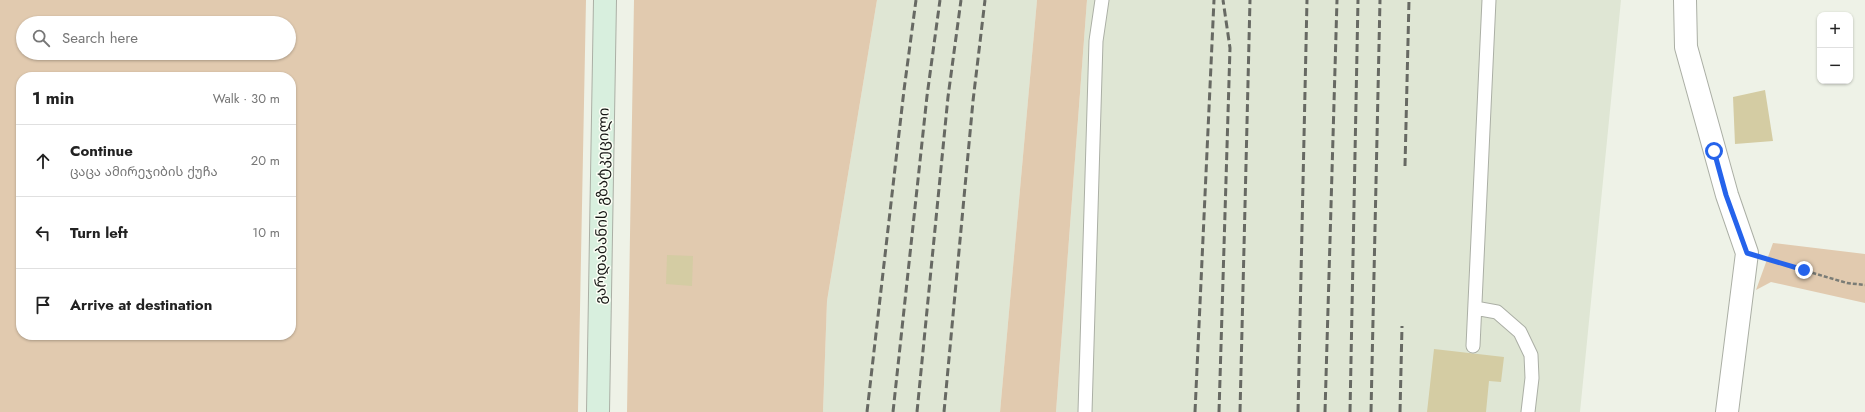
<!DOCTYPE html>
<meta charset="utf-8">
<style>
:root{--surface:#fff;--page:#f2f2f2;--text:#222;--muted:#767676;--line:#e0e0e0}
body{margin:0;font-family:Jost,"Noto Sans Georgian",sans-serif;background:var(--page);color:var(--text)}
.controls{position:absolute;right:12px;top:12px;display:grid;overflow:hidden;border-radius:8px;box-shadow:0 1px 3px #0004}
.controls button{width:36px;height:36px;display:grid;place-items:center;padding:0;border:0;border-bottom:1px solid var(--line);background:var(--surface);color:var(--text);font:20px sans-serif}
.stop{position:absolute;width:12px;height:12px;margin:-9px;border:3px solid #2563eb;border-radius:50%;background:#fff}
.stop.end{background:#2563eb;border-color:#fff;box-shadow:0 1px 4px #0008}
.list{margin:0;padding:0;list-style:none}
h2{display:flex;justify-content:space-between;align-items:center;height:52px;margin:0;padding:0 16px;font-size:17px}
h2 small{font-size:13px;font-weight:400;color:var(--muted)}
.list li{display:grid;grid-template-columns:26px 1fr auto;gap:12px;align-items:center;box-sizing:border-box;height:72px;padding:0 16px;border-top:1px solid var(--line)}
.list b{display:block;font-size:15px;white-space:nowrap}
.list p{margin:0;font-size:13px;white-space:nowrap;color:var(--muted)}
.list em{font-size:13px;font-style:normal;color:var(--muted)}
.icon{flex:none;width:22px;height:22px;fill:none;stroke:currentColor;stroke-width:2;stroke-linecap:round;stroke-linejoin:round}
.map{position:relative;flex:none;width:1865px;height:412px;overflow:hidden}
.search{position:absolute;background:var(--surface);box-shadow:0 1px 3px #0004;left:16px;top:16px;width:280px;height:44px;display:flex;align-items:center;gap:10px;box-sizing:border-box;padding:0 14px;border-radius:22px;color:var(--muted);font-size:15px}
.panel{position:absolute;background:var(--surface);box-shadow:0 1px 3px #0004;left:16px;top:72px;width:280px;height:268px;border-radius:16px}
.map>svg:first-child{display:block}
</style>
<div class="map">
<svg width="1865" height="412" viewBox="0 0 1865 412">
<rect width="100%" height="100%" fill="#eef2e7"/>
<path fill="#dfe6d4" d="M877,0H1037L1000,412H823L827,301Z
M1087,0H1621L1580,412H1056Z"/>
<path fill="#e1caaf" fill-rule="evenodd" d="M0,0H586L578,412H0ZM23,23H289V53H23ZM21,77H291V335H21Z
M634,0H877L827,301L823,412H627Z
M1037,0H1087L1056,412H1000Z
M1773,243L1865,254V303L1771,282L1756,290Z"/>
<path fill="#d4cca3" d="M1765,90L1773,141L1735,144L1733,97Z
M667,255L693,256L692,286L666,284Z
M1434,349L1504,357L1501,382L1489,381L1486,412H1427Z"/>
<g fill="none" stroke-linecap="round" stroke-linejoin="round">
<g stroke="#abafa5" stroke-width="15">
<path id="lane" d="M1475,308L1497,312L1520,332L1531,355L1532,378L1528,412
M1473,346L1489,0
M1085,412L1096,41L1102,0"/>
</g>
<g stroke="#abafa5" stroke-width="24">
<path id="street" d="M1685,0L1686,47L1727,195L1747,253L1727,412"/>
</g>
<g stroke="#abafa5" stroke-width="24">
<path id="secondary" d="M598,412L605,0"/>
</g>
<path stroke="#7a7c76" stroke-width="2.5" stroke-dasharray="4 2" stroke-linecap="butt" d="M1772,261L1847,283L1865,285"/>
<use href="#lane" stroke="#fff" stroke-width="13"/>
<use href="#street" stroke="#fff" stroke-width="22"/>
<use href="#secondary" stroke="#d8efde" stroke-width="22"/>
<path stroke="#676963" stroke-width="3" stroke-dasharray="8 4" stroke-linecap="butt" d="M1405,166L1409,0
M867,412L904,90L916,0
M893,412L927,96L940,0
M917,412L948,97L961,0
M944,412L973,101L985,0
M1195,412L1214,0
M1219,412L1230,48L1223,0
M1240,412L1250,0
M1298,412L1307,0
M1325,412L1337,0
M1350,412L1358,0
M1371,412L1380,0
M1400,412L1402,326"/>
</g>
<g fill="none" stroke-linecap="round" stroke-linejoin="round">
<path stroke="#2563eb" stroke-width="5" d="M1714,151L1726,195L1747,253L1804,270"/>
</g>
<g text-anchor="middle" stroke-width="3" stroke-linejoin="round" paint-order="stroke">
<g font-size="15" fill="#161714" stroke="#fcfff6">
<text transform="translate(602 206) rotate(-89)" y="5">გარდაბანის გზატკეცილი</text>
</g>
</g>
</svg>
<div class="controls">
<button>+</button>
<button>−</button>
</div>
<div class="stop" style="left:1714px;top:151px"></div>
<div class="stop end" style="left:1804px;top:270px"></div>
<div class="search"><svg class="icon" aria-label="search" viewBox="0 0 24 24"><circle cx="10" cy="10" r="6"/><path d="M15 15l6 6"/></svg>Search here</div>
<section class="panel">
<h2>1 min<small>Walk · 30 m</small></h2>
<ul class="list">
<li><svg class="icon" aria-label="ahead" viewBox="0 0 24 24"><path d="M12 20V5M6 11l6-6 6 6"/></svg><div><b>Continue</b><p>ცაცა ამირეჯიბის ქუჩა</p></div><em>20 m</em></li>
<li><svg class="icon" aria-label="left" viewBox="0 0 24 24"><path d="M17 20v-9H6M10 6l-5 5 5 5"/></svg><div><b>Turn left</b></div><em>10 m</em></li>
<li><svg class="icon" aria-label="arrive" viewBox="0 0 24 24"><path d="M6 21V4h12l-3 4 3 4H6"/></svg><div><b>Arrive at destination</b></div></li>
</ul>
</section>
</div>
